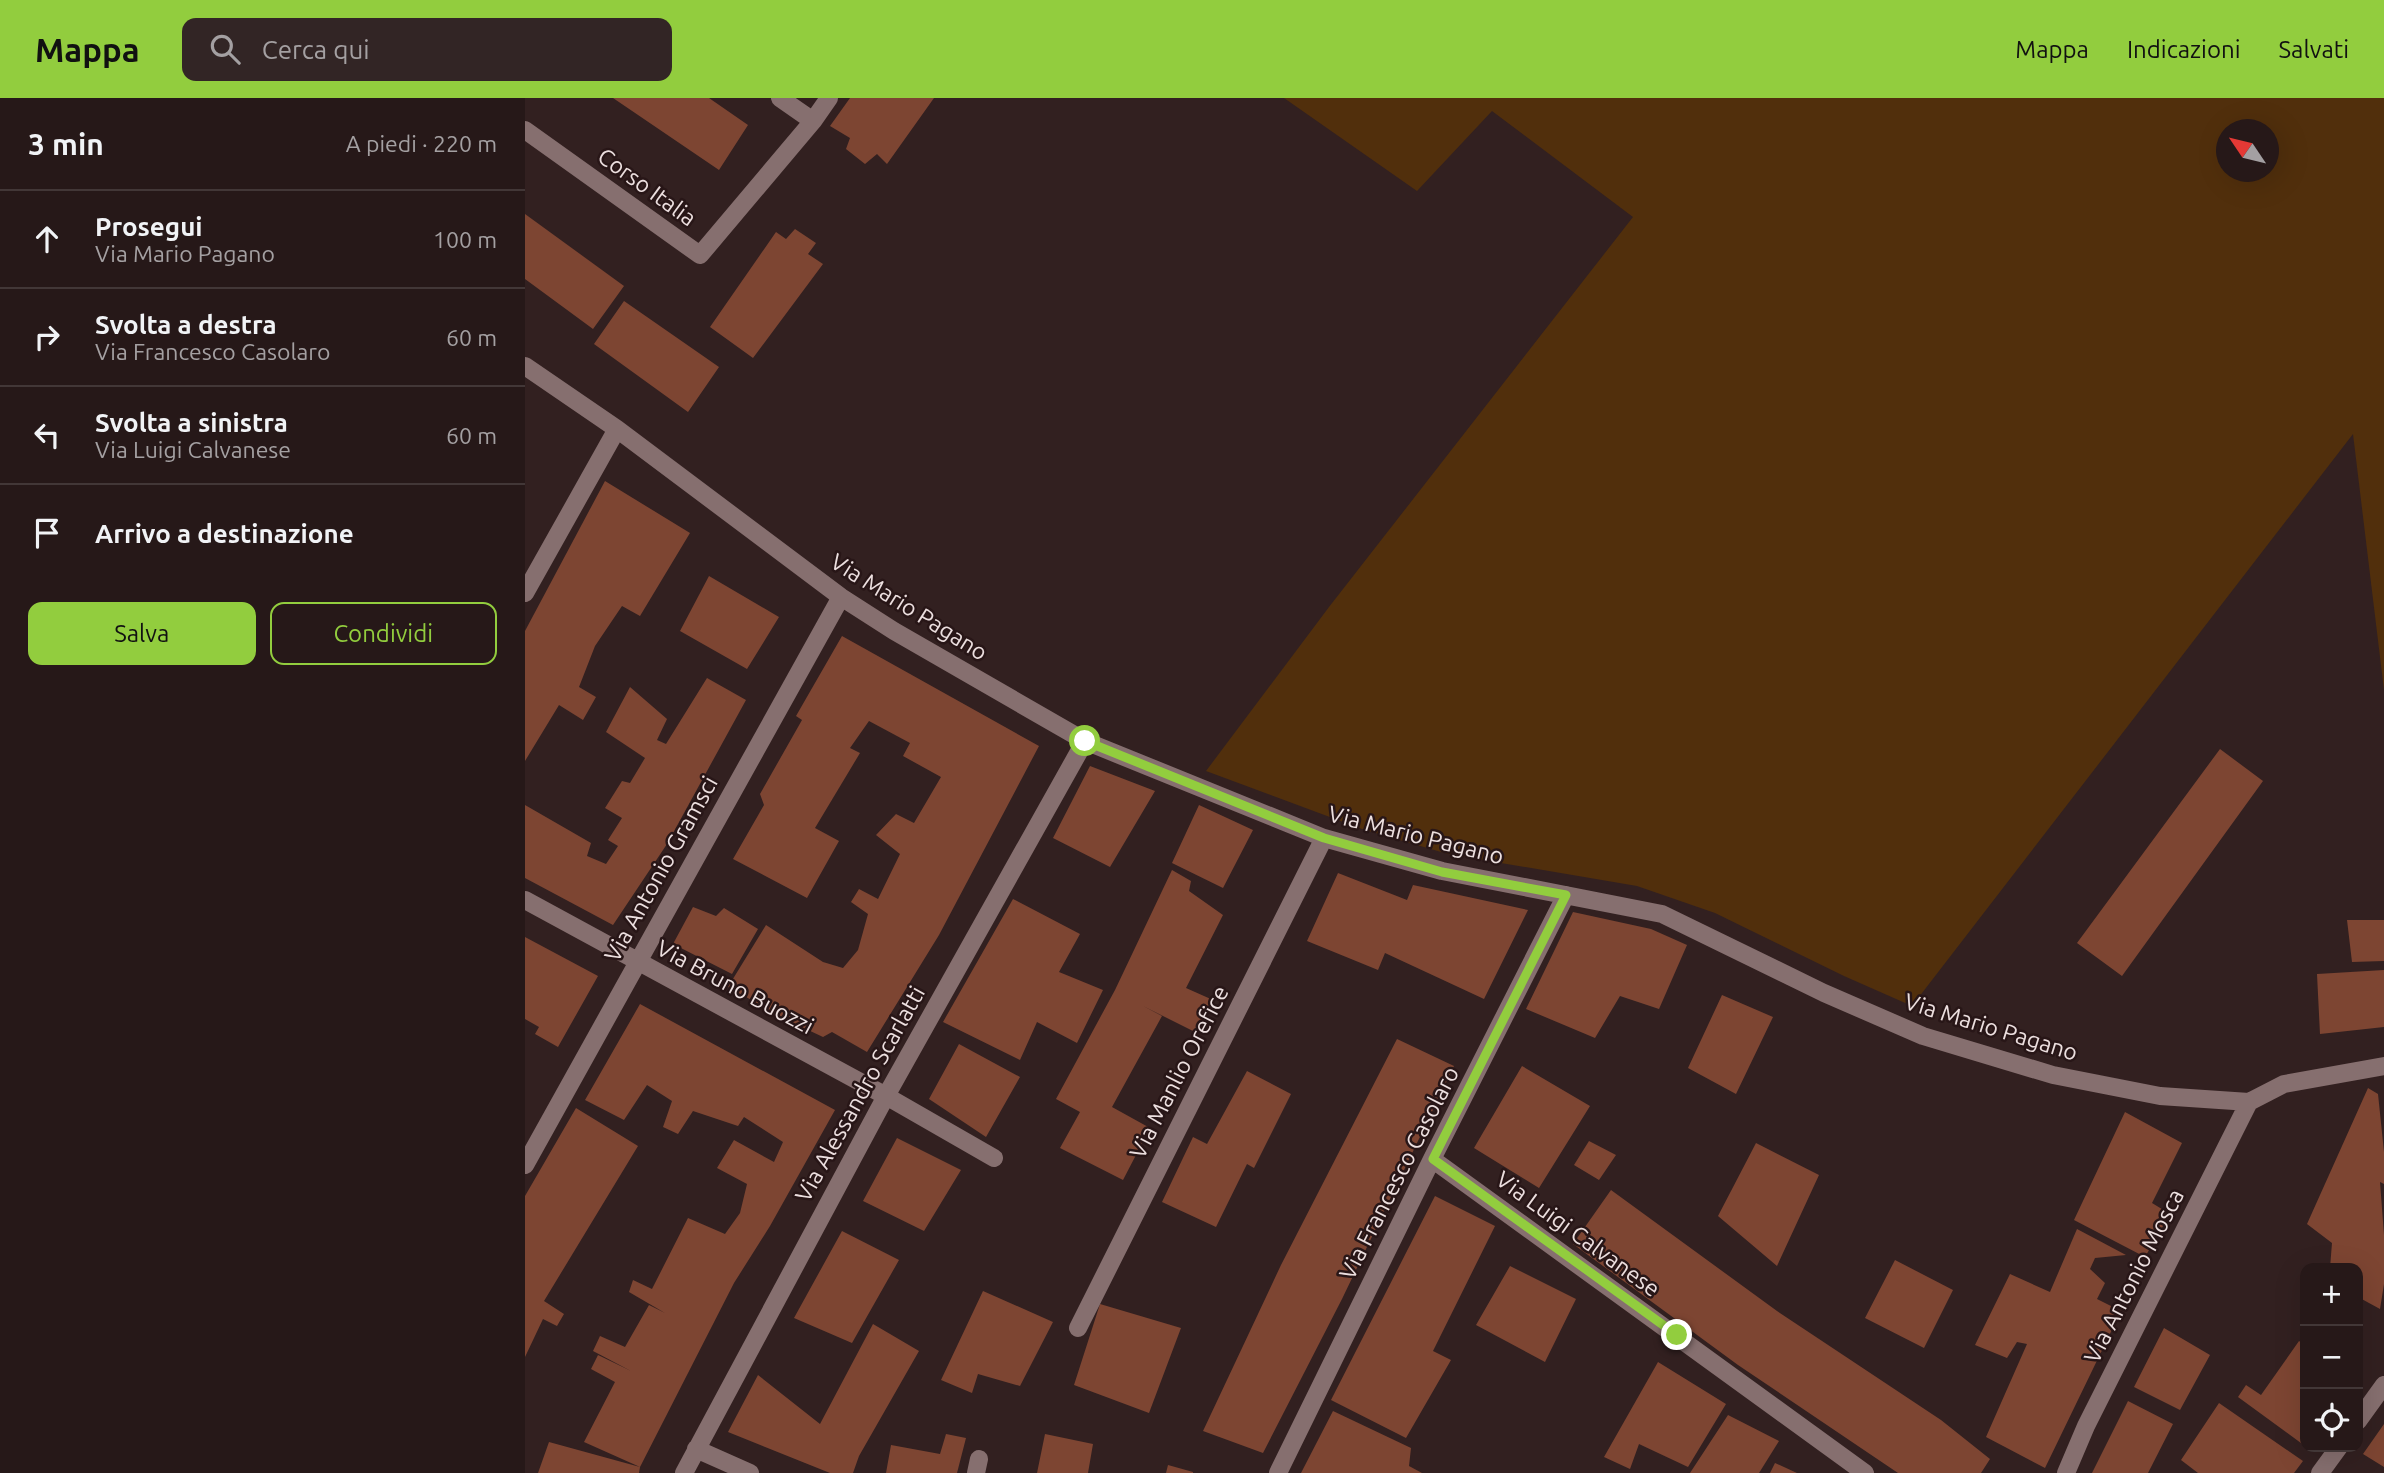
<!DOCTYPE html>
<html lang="it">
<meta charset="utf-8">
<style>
:root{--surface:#261818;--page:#322525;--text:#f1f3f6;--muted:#a4a0a2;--line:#423737;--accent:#92cd3e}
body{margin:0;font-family:Ubuntu,sans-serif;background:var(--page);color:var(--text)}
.controls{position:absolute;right:21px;bottom:21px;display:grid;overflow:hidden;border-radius:14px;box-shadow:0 7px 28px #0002}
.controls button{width:63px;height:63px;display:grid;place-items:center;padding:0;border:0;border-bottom:2px solid var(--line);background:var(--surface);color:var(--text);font:35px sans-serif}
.compass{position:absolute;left:1691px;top:21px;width:63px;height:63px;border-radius:50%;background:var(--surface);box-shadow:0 7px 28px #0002;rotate:305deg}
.stop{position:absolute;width:21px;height:21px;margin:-16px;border:5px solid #92cd3e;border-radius:50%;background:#fff}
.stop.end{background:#92cd3e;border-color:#fff;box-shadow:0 2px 7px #0008}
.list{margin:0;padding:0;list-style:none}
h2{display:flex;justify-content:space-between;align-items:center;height:91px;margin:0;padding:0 28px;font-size:30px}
h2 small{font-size:23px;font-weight:400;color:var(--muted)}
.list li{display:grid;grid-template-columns:46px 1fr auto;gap:21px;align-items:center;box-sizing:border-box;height:98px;padding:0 28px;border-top:2px solid var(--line)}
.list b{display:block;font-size:26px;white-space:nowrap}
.list p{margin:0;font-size:23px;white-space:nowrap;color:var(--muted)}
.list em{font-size:23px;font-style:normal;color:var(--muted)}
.actions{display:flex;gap:14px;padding:21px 28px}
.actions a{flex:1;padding:16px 0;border:2px solid var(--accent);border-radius:14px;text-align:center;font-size:24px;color:var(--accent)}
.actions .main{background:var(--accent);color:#111}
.icon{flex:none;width:38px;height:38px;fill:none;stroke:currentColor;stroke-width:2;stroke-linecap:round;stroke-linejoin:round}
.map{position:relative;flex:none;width:1859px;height:1375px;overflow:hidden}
header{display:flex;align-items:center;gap:42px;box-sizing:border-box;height:98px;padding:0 35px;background:var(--accent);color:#111}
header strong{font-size:33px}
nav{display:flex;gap:38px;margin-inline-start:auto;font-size:24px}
.search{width:490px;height:63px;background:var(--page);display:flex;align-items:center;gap:18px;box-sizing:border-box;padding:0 24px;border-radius:14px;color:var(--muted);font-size:26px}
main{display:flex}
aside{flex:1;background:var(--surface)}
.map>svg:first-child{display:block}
</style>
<header>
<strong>Mappa</strong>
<div class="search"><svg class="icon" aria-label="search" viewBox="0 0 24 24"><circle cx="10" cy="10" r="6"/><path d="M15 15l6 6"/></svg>Cerca qui</div>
<nav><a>Mappa</a><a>Indicazioni</a><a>Salvati</a></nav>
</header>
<main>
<aside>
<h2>3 min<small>A piedi · 220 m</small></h2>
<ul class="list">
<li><svg class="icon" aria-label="ahead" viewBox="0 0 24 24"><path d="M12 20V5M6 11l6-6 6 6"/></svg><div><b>Prosegui</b><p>Via Mario Pagano</p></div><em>100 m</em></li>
<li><svg class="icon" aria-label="right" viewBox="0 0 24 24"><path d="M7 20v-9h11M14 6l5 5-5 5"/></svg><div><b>Svolta a destra</b><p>Via Francesco Casolaro</p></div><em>60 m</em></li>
<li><svg class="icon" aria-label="left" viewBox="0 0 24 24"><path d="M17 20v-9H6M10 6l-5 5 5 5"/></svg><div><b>Svolta a sinistra</b><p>Via Luigi Calvanese</p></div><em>60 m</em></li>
<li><svg class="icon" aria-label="arrive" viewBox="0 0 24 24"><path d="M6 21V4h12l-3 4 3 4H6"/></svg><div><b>Arrivo a destinazione</b></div></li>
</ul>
<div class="actions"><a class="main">Salva</a><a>Condividi</a></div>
</aside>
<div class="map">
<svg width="1859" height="1375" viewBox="0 0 1859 1375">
<rect width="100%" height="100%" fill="#322020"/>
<path fill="#512f0c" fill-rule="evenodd" d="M759,0H1859V592L1828,336L1387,908L1319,878L1190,815L1112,788L923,756L837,731L681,673L804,509L1108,119L967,13L892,93ZM1702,32H1744V74H1702Z"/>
<path fill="#7d4532" d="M88,0H184L223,27L194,72Z
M325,0H409L362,66L352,56L340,66L321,51L325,40L305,28Z
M0,116L99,188L68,231L0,181Z
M270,131L291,145L283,156L298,166L228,260L185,229L251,134L261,141Z
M99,203L194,269L163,314L69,246Z
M80,383L165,435L115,518L97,508L70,548L54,589L71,599L58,622L34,607L0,663V533Z
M184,478L254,519L222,571L155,533Z
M317,538L514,648L414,837L342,954L307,934L298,939L264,923L203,889L241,827L298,864L318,870L333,852L343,816L326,804L334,791L353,801L375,756L351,737L371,716L389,725L416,679L378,658L385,645L344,623L325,650L335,655L290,730L314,743L282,800L208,761L239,707L235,696L277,622L271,618Z
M182,580L221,602L142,746L88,827L0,780V707L66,745L62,758L81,766L93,748L83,742L97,720L80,710L97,683L105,685L120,660L81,634L105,589L142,621L132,642L141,646Z
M1695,651L1738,683L1597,878L1552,845Z
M565,668L630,693L585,769L528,740Z
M674,707L728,732L698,790L647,765Z
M647,772L666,783L664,793L698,817L661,890L688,902L672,935L618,908L637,918L587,1009L625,1030L598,1082L535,1050L555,1014L531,1001L590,892Z
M813,775L882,802L888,787L1003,812L959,901L860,855L853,872L782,843Z
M488,801L555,836L534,874L578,892L552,945L512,924L495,962L418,924Z
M168,809L191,818L199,810L233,831L207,876L148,846Z
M1048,814L1126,831L1162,847L1134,911L1095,898L1070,940L1001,911Z
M1822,822H1859V863L1827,864Z
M0,839L73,878L33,949L10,936L14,929L0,921Z
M1859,872V929L1795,936L1792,876Z
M1197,897L1248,919L1211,996L1163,970Z
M115,906L310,1012L245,1128L209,1185L115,1369L114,1375H13L24,1344L115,1369L59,1344L90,1284L66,1271L73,1257L106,1273L68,1253L75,1238L100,1249L124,1207L140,1215L104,1194L108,1182L127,1191L163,1120L200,1136L215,1115L222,1086L192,1070L209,1042L249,1064L258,1044L219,1019L213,1028L168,1013L153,1036L138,1029L147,1003L122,987L99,1022L60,1002Z
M872,941L929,968L817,1201L738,1355L678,1333L756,1167Z
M434,946L495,979L461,1039L404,1001Z
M997,968L1065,1008L1014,1090L949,1050Z
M722,973L766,996L729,1070L722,1066L691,1129L637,1104L668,1039L682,1046Z
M1843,990L1853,996L1859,1054V1086L1855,1084L1859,1137V1186L1855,1211L1833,1199V1170H1805L1807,1145L1782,1126Z
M51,1010L113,1048L19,1203L39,1216L32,1228L18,1221L0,1259V1098Z
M1600,1014L1657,1045L1627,1105L1645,1116L1620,1159L1549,1122Z
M372,1040L436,1072L399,1133L338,1103Z
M1064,1043L1091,1057L1074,1082L1049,1067Z
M1231,1045L1294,1077L1252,1168L1193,1118Z
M1086,1092L1252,1213L1416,1322L1465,1361L1456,1375H1373L1213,1267L1048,1146Z
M910,1098L970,1128L908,1253L926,1262L881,1340L806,1302Z
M1552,1131L1601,1157L1570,1160L1565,1171L1580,1185L1572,1201L1596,1213L1520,1370L1461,1339L1502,1246L1492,1244L1482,1260L1450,1247L1485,1176L1525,1194Z
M317,1133L374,1162L327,1245L269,1220Z
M1370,1162L1428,1192L1399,1250L1340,1220Z
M985,1168L1051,1201L1020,1264L951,1227Z
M458,1193L528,1224L495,1288L453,1276L447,1295L416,1282Z
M575,1206L656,1230L624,1315L549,1287Z
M348,1226L394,1253L334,1358L328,1375H305L203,1334L233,1277L295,1326Z
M1639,1230L1685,1257L1655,1312L1609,1289Z
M1774,1243L1780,1247V1348L1713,1299L1721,1287L1736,1297Z
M1133,1264L1201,1306L1163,1369L1114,1346L1105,1371L1079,1359Z
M1603,1303L1648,1326L1623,1375H1567Z
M1694,1305L1778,1363L1769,1375H1673L1656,1362Z
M808,1313L886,1350L884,1368L897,1375H776Z
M1203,1317L1254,1343L1234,1375H1165Z
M1859,1326V1369L1838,1356Z
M421,1336L441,1340L432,1375H361L366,1347L415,1356Z
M520,1336L568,1346L563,1375H512Z
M1250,1365L1272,1375H1245Z
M643,1367L668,1374V1375H641Z"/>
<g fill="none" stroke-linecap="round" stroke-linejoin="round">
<path stroke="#866f6f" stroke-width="18" d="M255,0L288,23
M0,32L175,157L288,23L304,0
M0,268L92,331L316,499L369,533L560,643L799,740L917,773L1137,816L1299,895L1398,938L1528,977L1635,998L1724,1004L1759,986L1859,968
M0,495L92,331
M0,802L361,998L469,1060
M907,1061L1340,1375
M0,1067L316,499
M553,1230L799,740
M1833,1323L1859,1287
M171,1351L225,1375
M159,1375L361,998L560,643
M451,1375L454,1361
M753,1375L907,1061L1041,797
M1541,1375L1561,1328L1724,1004
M1795,1375L1814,1349"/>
</g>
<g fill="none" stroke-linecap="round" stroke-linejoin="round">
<path stroke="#92cd3e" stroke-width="9" d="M560,643L799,740L917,774L1041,797L908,1061L1152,1237"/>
</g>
<g text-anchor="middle" stroke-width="5" stroke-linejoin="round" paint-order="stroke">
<g font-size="23" fill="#ecdfdf" stroke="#281617">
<text transform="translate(122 89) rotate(36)" y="8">Corso Italia</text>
<text transform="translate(384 509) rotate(32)" y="8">Via Mario Pagano</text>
<text transform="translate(891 737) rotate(14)" y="8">Via Mario Pagano</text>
<text transform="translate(136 771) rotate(-61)" y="8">Via Antonio Gramsci</text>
<text transform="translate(210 889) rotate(28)" y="8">Via Bruno Buozzi</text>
<text transform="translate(1466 929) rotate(17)" y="8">Via Mario Pagano</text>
<text transform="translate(654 974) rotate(-63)" y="8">Via Manlio Orefice</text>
<text transform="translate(335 996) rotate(-61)" y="8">Via Alessandro Scarlatti</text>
<text transform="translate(874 1075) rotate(-63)" y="8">Via Francesco Casolaro</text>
<text transform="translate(1053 1136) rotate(36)" y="8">Via Luigi Calvanese</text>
<text transform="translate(1609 1178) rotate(-63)" y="8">Via Antonio Mosca</text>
</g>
</g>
</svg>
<div class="controls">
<button>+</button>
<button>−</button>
<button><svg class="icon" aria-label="locate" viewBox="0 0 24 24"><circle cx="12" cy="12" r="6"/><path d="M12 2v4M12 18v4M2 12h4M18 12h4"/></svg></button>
</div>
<svg class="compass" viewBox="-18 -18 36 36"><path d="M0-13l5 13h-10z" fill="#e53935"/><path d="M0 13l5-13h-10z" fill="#a4a0a2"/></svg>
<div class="stop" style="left:560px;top:643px"></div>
<div class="stop end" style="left:1152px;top:1237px"></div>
</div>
</main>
